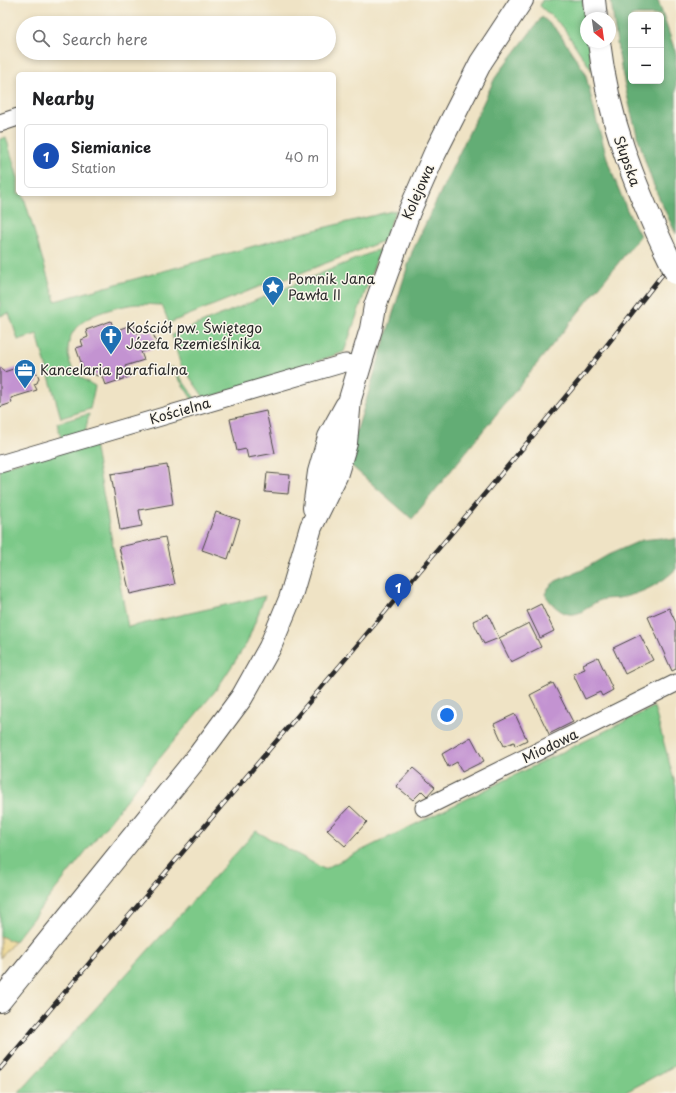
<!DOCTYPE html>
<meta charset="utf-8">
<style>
:root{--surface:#fff;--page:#f2f2f2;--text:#202124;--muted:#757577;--line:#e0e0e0;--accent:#1f6fb2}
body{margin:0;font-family:"Playpen Sans",sans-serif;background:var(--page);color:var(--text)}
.controls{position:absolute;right:12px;top:12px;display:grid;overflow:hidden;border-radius:6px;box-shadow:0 2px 6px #0003}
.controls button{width:36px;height:36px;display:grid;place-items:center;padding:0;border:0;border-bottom:1px solid var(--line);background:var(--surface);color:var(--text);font:20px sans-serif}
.compass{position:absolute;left:580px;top:12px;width:36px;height:36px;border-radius:50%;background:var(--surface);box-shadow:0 2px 6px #0003;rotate:151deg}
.you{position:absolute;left:447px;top:715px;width:14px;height:14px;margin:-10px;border:3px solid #fff;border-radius:50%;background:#1a73e8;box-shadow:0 0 0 6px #1a73e833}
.badge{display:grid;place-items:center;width:26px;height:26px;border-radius:50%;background:var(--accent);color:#fff;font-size:13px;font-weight:700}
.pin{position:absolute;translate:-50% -33px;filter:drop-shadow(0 1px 2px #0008)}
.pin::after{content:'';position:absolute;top:21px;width:14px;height:12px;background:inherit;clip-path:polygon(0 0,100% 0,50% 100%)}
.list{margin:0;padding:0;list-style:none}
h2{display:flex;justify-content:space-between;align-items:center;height:52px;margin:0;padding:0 16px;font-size:17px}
h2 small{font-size:13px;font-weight:400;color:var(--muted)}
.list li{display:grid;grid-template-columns:26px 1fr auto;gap:12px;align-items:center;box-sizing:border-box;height:64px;margin:0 8px 8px;padding:0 8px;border:1px solid var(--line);border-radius:6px}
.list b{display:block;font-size:15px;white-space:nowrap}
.list p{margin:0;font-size:13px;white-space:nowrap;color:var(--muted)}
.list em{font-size:13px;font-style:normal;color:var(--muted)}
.icon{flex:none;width:22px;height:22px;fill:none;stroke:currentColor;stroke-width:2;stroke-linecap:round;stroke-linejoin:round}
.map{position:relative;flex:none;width:676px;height:1093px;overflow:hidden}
.search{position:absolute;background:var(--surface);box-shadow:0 2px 6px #0003;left:16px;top:16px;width:320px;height:44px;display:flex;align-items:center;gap:10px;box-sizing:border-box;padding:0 14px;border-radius:22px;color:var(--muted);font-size:15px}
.panel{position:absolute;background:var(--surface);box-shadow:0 2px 6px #0003;left:16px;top:72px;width:320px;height:124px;border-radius:6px}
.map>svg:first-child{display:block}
</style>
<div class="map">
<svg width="676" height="1093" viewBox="0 0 676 1093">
<rect width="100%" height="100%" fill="#fbf7ec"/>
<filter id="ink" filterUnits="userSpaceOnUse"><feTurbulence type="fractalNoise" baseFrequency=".025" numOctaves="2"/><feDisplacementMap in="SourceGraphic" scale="8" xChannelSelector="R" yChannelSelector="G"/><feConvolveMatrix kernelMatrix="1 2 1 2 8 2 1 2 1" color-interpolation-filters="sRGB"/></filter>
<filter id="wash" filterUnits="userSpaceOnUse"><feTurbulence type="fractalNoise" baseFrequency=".012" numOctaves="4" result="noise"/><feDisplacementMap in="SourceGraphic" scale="16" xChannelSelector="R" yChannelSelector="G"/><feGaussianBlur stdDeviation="0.9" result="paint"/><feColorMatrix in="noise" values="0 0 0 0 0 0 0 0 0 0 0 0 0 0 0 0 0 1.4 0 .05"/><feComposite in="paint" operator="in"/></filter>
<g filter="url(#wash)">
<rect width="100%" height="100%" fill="#efe3c5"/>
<path fill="#7bc988" stroke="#537a5a" d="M542,0H583L586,42H588L592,71L563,27L540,6Z
M6,137L18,178V194H23L55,301L290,236L396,210L383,241L275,283L276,280L169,323L162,305C152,305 139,303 129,305C104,310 68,319 68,350C68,370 80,378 95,386L90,409L61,418L37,334L18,340L9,313L0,316V139Z
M380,249L344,352L205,399L180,363L172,335Z
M173,367L197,401L194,402L173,370L163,373L162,370Z
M89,414L85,433L62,441L57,423Z
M93,439L128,627L265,596L247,643L216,690L154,765L14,942L0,936V468Z
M654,707L676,787V1065L624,1093H19L256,831L324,869Z"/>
<path fill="#64ad74" stroke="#486c50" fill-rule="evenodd" d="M611,0H658L676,54V234C668,217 659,199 652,181C631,122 618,62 611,0ZM631,15H661V81H631Z
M542,17L557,30L585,72L596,118L609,165L627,210L640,236L412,519L347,462L412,252L495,78Z
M661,538L670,540L676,538V569C661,584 641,594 619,598C613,599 606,598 601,600C591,603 584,613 574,614C562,616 550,603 545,594L549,587L556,581L582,570L608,555L642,540Z"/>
<path fill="#eeda9e" stroke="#8c8264" d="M0,936L14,942L0,958Z"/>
<g id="blocks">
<path fill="#c393d1" d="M111,321L114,331L134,324L137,333L151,328L158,347L141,352L144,360L125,366L129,377L105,385L101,374L97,376L83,368L76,348L83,346L81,340L88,337L86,330Z
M29,364L31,372L37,373L39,378L37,383L34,384L37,390L11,398L12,403L0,407V368H2L4,372Z
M266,411L275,453L248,458L246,449L237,451L230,419Z
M167,465L173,504L139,510L142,526L120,530L111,474Z
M267,473L290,475L288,494L265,492Z
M216,512L240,520L228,559L202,550Z
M165,537L175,584L130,594L119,547Z
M541,604L554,631L540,638L527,611Z
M669,608L676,623V669L672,671L648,617Z
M488,614L499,638L484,644L473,621Z
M529,623L541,647L511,662L499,638Z
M640,635L653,660L625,674L613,648Z
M598,657L613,690L602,696L600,692L585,699L573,674L585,669L583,664Z
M553,683L573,722L549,734L530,695Z
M515,714L527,740L515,746L514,742L504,746L494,724Z
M471,737L484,761L462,772L457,762L448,767L442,754Z
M413,768L435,787L427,796L422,791L413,800L396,786Z
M350,806L367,822L345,846L327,830Z"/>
</g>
</g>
<g filter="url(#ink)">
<use href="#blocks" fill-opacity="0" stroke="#484742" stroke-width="1"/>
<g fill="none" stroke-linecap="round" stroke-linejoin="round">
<g stroke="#484742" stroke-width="19">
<path id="street" d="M0,123L18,117
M0,464L345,363L360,365
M424,808L676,683"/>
</g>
<g stroke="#484742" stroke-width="24">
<path id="secondary" d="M594,0L596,18
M599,42C608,118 633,181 665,250
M314,508L319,472L329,437L346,406
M0,1001L199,755L242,697L270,647L290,599L311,527L336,476L346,443L350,399L371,329L375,306L409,212L435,153L481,62L522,0"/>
</g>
<use href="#street" stroke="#fff" stroke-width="17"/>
<use href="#secondary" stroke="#fff" stroke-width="22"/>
<g stroke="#2b2b2b" stroke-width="4.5">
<path id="rail" d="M0,1069L487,491L581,378L676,257"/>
</g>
<use href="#rail" stroke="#fbf7ec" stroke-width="3" stroke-dasharray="9" stroke-linecap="butt"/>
<g stroke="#484742" stroke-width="24" stroke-linecap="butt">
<path id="secondary-bridge" d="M665,250L676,273"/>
</g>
<use href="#secondary-bridge" stroke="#fff" stroke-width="22"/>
</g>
</g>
<defs>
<g id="sight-pin" transform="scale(1.15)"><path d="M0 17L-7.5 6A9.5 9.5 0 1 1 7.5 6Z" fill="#1f6fb2" stroke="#fbf7ec"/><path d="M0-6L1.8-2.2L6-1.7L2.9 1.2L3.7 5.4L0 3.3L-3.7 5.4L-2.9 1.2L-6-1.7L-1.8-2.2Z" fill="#fff"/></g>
<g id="church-pin" transform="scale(1.15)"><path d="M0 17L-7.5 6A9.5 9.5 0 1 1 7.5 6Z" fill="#1f6fb2" stroke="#fbf7ec"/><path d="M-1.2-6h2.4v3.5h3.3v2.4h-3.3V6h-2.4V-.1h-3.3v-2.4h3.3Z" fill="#fff"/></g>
<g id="office-pin" transform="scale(1.15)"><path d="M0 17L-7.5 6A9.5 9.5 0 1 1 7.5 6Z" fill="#1f6fb2" stroke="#fbf7ec"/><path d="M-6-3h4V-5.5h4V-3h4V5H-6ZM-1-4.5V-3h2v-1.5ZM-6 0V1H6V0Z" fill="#fff"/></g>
</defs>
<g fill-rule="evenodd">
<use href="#sight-pin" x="273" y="287"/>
<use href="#church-pin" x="111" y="336"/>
<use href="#office-pin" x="25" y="370"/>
</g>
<g text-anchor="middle" stroke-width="3" stroke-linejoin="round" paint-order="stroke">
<g font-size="14" fill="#2b2b2b" stroke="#fbf7ec">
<text transform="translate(627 161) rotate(70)" y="5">Słupska</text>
<text transform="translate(418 192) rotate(-66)" y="5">Kolejowa</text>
<text transform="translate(180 411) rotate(-16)" y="5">Kościelna</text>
<text transform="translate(550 746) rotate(-26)" y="5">Miodowa</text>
</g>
<g font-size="14" fill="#2b2b2b" stroke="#fbf7ec" text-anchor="start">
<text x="288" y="284">Pomnik Jana<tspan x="288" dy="16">Pawła II</tspan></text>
<text x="126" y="333">Kościół pw. Świętego<tspan x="126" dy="16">Józefa Rzemieślnika</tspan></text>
<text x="40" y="375">Kancelaria parafialna</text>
</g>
</g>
</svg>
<div class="controls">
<button>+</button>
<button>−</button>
</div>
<svg class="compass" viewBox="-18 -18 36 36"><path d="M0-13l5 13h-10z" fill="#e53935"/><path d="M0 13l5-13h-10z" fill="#757577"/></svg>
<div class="you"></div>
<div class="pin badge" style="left:398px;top:607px;background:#1a4fb4">1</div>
<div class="search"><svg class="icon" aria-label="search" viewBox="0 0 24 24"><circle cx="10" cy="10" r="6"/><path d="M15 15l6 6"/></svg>Search here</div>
<section class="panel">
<h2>Nearby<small></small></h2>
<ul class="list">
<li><span class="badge" style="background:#1a4fb4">1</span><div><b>Siemianice</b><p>Station</p></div><em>40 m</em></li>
</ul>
</section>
</div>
